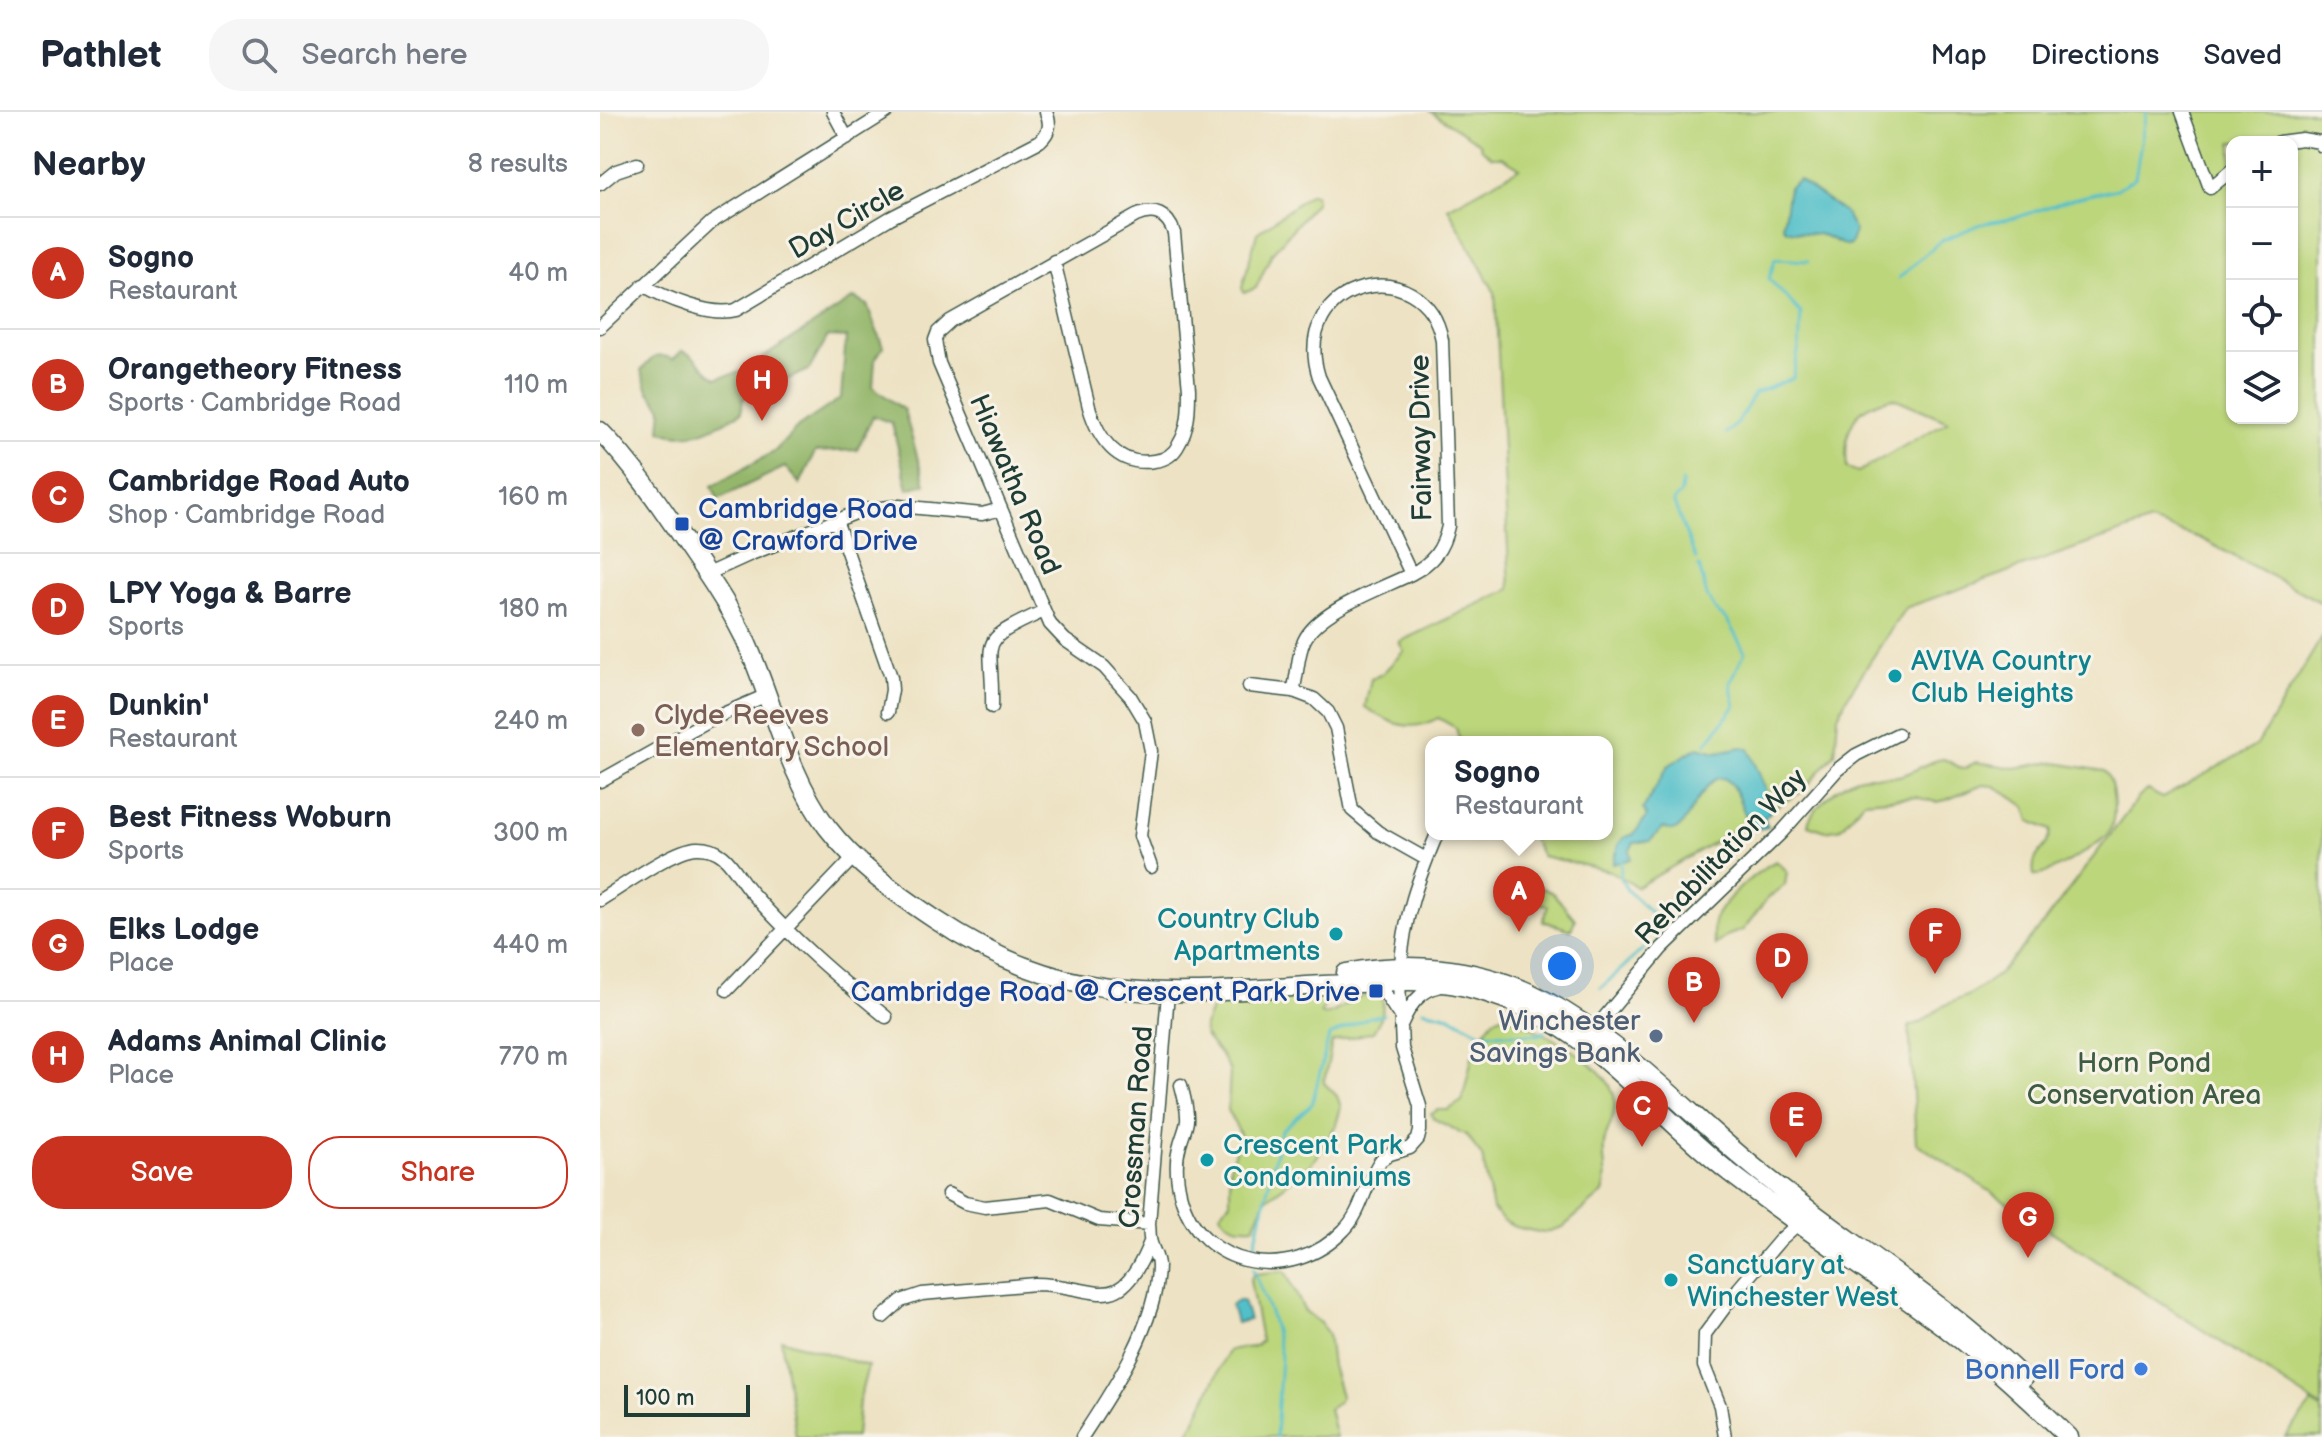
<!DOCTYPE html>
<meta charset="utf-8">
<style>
:root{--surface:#fff;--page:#f6f6f7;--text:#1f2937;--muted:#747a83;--line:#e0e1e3;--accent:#c8321e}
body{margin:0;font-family:"Balsamiq Sans",sans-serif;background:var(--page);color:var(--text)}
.controls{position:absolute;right:24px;top:24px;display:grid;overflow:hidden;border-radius:16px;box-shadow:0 2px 6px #0004}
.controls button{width:72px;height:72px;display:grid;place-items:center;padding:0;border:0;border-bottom:2px solid var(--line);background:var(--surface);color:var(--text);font:40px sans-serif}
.scale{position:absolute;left:24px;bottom:20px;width:126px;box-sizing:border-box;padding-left:8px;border:4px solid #1f3d34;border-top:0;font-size:22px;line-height:28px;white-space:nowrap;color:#1f3d34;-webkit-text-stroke:6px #f7f3e8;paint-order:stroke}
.you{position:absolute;left:962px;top:854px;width:28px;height:28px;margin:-20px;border:6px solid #fff;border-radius:50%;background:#1a73e8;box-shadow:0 0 0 12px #1a73e833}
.badge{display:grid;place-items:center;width:52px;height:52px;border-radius:50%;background:var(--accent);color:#fff;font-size:26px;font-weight:700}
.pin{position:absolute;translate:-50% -66px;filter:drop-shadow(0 2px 4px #0008)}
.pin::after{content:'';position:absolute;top:42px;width:28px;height:24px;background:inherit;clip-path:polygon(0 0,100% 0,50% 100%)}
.popup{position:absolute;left:825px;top:624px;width:188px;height:104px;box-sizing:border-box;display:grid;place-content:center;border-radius:16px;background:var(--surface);filter:drop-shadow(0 2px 6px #0005);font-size:26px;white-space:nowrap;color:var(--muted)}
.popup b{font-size:30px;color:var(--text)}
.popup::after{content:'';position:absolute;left:50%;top:100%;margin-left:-16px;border:16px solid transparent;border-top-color:var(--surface)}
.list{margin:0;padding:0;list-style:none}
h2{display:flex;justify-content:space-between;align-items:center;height:104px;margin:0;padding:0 32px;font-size:34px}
h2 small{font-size:26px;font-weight:400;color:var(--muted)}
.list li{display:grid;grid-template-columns:52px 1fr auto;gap:24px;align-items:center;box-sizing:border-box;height:112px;padding:0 32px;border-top:2px solid var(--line)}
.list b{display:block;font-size:30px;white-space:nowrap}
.list p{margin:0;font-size:26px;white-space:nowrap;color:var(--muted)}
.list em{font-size:26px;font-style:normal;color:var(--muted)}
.actions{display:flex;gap:16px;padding:24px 32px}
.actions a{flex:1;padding:18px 0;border:2px solid var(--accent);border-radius:32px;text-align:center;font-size:28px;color:var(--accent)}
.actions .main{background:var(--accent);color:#fff}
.icon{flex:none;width:44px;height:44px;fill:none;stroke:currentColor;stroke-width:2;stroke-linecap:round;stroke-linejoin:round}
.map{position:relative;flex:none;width:1722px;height:1325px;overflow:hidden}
header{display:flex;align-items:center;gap:48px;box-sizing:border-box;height:112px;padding:0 40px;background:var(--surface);border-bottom:2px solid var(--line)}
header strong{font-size:38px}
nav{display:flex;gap:44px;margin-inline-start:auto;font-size:28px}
.search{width:560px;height:72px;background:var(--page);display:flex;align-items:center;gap:20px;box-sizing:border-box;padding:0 28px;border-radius:32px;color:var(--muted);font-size:30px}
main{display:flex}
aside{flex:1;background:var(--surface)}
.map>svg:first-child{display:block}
</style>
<header>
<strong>Pathlet</strong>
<div class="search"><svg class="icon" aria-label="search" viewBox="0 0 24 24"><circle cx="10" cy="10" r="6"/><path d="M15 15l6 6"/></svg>Search here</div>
<nav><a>Map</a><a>Directions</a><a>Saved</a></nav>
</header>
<main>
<aside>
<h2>Nearby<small>8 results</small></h2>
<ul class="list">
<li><span class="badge">A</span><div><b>Sogno</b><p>Restaurant</p></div><em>40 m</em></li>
<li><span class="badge">B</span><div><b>Orangetheory Fitness</b><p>Sports · Cambridge Road</p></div><em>110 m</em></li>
<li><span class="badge">C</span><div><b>Cambridge Road Auto</b><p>Shop · Cambridge Road</p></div><em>160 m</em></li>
<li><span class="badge">D</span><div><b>LPY Yoga &amp; Barre</b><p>Sports</p></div><em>180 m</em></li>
<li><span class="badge">E</span><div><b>Dunkin'</b><p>Restaurant</p></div><em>240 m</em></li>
<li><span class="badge">F</span><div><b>Best Fitness Woburn</b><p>Sports</p></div><em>300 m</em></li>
<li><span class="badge">G</span><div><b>Elks Lodge</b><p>Place</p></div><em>440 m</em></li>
<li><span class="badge">H</span><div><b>Adams Animal Clinic</b><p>Place</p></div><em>770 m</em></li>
</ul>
<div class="actions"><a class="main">Save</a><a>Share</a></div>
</aside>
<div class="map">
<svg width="1722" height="1325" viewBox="0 0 1722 1325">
<rect width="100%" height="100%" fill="#f7f3e8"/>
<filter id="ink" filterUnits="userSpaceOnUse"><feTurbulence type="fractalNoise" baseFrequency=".0125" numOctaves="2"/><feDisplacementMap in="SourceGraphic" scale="16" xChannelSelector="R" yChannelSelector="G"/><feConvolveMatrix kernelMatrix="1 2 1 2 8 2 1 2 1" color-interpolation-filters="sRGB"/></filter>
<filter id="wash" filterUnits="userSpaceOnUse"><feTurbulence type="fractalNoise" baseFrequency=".006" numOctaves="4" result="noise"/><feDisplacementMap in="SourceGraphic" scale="32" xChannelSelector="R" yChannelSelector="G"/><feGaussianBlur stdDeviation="1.8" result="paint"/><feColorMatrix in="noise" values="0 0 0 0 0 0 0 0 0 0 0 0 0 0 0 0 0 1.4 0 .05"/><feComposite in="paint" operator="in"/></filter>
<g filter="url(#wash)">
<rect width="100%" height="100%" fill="#ede2c3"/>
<path fill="#bcd67c" stroke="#6e8a58" stroke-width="2" fill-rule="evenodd" d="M831,0H1722V491L1600,426L1550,410L1305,496L1247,585L1238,604L1235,641L1203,679L1037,775L1010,759L942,744L930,722H1007V630H860L856,616L838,606C810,622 790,611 765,595L771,567L782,562L804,539L799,530L910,477L895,181L848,96L920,56L902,45H892L881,36L880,31ZM1632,30H1692V306H1632ZM1294,286L1348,309L1258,360L1247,356C1243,317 1252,293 1294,286Z
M710,82H715L716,90L672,141L656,176L644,181L642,176L657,121Z
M1722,525V1296L1316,1031L1309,914L1321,910L1343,894L1371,882L1399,862L1439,817L1539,685L1548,678L1562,686L1657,633Z
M1344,647L1363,657L1376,650L1415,656L1450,650L1504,659C1515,670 1517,706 1509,720C1503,731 1445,766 1434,763C1430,739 1449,740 1451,718L1430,709L1426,695L1405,680L1394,674L1383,673L1346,688L1336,690L1315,685L1264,689L1241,716L1226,719L1208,713C1210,697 1244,668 1261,665C1273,662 1286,666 1298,664C1315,662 1326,648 1344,647Z
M1176,749L1187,759L1185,773L1167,787L1143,818L1126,824L1115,833C1113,825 1112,815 1115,807C1122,789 1159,757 1176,749Z
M940,775L953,781L975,807L971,818L943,809L948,794L934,789Z
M706,879L726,881L728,888L720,902C738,906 748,882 776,883L783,889L782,904L773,920L732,930L724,971L737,984L741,995L736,1013L717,1045L705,1058L666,1087L654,1115C639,1116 628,1115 620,1101L630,1090V1055L640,1022L628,998L630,959L620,942L605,924L604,914L613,893L617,891L637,893L670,889Z
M905,903C936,917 1012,951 1015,989C1016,1006 1006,1017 1004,1032C1002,1048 1009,1066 1003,1081L963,1115L943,1121L915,1115L903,1109L893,1098L882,1044L875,1035L868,1024L834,1007L831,1002L838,998H848L862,989L872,945L884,926L886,917L894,907Z
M685,1159L704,1198L720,1211L728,1222L732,1254L741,1284L739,1289L729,1297L736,1325H587L628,1239C640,1233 652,1240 661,1229L650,1168L654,1162Z
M181,1227L268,1254L259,1289L256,1325H196Z
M1712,1291L1722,1298V1325H1685Z"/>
<path fill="#95b76c" stroke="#5a7a50" stroke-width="2" d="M254,186L267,193L283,235L275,248L273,275L304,298L325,372L308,377L292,311L273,304L257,338L215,340L200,372L185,355L118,387L112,374L174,340L198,315L241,286L246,225L228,224L209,258L143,287L141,301C115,315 89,331 60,318L62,296L48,279L41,259C52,245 56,240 73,247L82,239C98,243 102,258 117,266L141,260Z"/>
<path fill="#52c0c9" stroke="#387e7e" stroke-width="2" d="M1199,68L1246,102L1255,119L1250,133C1239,134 1236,128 1225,124C1212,119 1198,123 1185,117L1183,113L1189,75Z
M1098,635L1117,640L1142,635L1149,637L1169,686L1170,700L1164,706L1168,715L1151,718C1148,709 1136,678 1131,672C1110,646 1090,713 1075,718C1071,719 1067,717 1063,716L1050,729L1034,731L1030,738L1031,747L1013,752L1018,733L1023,726L1034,722L1047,704L1043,697L1068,654Z
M638,1189H643L649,1208L636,1211L631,1193Z"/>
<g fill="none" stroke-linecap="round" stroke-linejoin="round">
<path stroke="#52c0c9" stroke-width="3" d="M1299,166L1340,129L1357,122L1381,112L1415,106L1472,87L1517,77L1535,66L1546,0
M1126,321L1138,311L1154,282L1193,266L1199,235L1201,201L1169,167L1175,147L1208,149
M1082,370L1081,381L1073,389L1096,447
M1099,454L1107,484L1116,499L1127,508L1145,540L1130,571L1135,594L1106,632
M1022,748L1020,766L1027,778L1064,813L1056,824
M1001,876L1044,836
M823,898L850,904L881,921L938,923L945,920
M654,1136L681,1019L712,992L729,924L770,905L783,903
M653,1157L672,1206L681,1244L676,1325"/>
</g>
</g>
<g filter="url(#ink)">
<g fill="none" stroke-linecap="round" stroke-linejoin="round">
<g stroke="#3e5649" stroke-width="15">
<path id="minor" d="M233,0L247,26
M1582,0L1610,76L1632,58
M1679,30L1702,27L1720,30L1722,34
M0,72L16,59L37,52
M454,149L489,295C498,326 517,355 554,349C565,348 574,342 579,332C589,316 589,296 589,277L574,121C568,102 554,96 536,104L350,209L338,220L335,228L339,251L450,512L465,528L504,555L530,584L545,609L551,639L540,724L551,755
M43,173C65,186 111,205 136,198L290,106L440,29C450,20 451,12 446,0
M0,215L112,110L287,0
M236,408L291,565L292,578L288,600
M107,462L151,442L263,398L299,394L382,402L401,397
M649,574L693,579L714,587L728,600L736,616L752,698L778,720L826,747
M693,579C698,563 697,544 704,529C718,498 781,477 811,462L719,265C688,168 825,137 842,228L848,414C843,438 832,451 811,462
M392,595C394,525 372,532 444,499
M0,669L107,609L167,583
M0,788C23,774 73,737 97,736C128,735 134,761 151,780C192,827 238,866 286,905
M801,854C803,807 819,765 837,722
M769,872L784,880L797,900
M127,878L254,745
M802,911C810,893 820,878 841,874
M993,919L1062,836L1181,721L1237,658L1256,643L1298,622
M581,973C584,985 588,998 587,1009C586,1017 582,1025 580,1033C575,1049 576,1064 580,1081C599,1158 692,1173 744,1118C763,1099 765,1069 781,1048L790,1042L810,1036L818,1027L820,1019V994L802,936L799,868
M348,1082L365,1091L385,1095L450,1088L499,1108L549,1112
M283,1205L301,1189L322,1182L435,1172C496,1172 518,1210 550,1130
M482,1325C513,1278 557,1212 558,1154C558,1145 553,1139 551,1131C549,1125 550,1118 549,1112L568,881
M1125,1325L1120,1294L1104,1254L1105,1222L1139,1176L1180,1128L1200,1110"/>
</g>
<g stroke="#3e5649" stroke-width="21">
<path id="highway" d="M0,319C34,354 60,393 87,433C107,462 127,491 143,523C173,586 185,658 227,715C256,753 297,782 336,808C471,898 571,882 723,873C772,871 818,864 866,875C989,905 1037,988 1129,1060C1200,1115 1275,1163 1347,1217C1390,1250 1430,1288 1469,1325
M746,861C808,849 873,855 930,881C1015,920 1087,1002 1160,1060C1247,1130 1342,1188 1423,1266"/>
</g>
<use href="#minor" stroke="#fff" stroke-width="12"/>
<use href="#highway" stroke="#fff" stroke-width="18"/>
</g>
</g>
<g fill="#1a4fb4" stroke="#f7f3e8" stroke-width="3">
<rect x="74" y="404" width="16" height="16" rx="4"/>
<rect x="768" y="871" width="16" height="16" rx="4"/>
</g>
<g fill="#0f9aa8" stroke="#f7f3e8" stroke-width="3">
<circle cx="1295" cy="564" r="8"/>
<circle cx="736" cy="822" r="8"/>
<circle cx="607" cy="1048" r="8"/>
<circle cx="1071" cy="1168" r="8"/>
</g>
<circle fill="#8d6e63" stroke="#f7f3e8" stroke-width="3" cx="38" cy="618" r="8"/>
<circle fill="#5c6f8a" stroke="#f7f3e8" stroke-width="3" cx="1056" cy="924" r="8"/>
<circle fill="#3f7fe0" stroke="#f7f3e8" stroke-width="3" cx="1541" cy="1257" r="8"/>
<g text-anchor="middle" stroke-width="6" stroke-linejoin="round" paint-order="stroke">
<g font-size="28" fill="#1f3d34" stroke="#f7f3e8">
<text transform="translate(246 107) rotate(-30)" y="10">Day Circle</text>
<text transform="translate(820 326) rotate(-91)" y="10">Fairway Drive</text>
<text transform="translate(416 372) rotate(67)" y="10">Hiawatha Road</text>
<text transform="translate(1120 744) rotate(-46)" y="10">Rehabilitation Way</text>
<text transform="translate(535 1015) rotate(-86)" y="10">Crossman Road</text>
</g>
<g font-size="28" fill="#164399" stroke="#f7f3e8" text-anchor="start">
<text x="98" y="406">Cambridge Road<tspan x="98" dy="32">@ Crawford Drive</tspan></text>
<text x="760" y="889" text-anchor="end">Cambridge Road @ Crescent Park Drive</text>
</g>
<g font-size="28" fill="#0d838f" stroke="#f7f3e8" text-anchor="start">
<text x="1311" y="558">AVIVA Country<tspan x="1311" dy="32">Club Heights</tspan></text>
<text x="720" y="816" text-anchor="end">Country Club<tspan x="720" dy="32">Apartments</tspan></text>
<text x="623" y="1042">Crescent Park<tspan x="623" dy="32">Condominiums</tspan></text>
<text x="1087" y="1162">Sanctuary at<tspan x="1087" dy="32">Winchester West</tspan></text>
</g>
<g font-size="28" fill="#785e54" stroke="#f7f3e8" text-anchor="start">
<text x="54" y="612">Clyde Reeves<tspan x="54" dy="32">Elementary School</tspan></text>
</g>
<g font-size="28" fill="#4e5e75" stroke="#f7f3e8" text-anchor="end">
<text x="1040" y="918">Winchester<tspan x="1040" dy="32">Savings Bank</tspan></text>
</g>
<g font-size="28" fill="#3e5c42" stroke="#f7f3e8">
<text x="1544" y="960">Horn Pond<tspan x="1544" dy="32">Conservation Area</tspan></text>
</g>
<g font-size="28" fill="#366cbe" stroke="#f7f3e8" text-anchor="end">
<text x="1525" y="1267">Bonnell Ford</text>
</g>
</g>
</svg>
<div class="controls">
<button>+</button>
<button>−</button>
<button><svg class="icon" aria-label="locate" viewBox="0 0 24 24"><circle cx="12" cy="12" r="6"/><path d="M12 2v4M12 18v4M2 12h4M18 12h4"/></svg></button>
<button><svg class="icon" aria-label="layers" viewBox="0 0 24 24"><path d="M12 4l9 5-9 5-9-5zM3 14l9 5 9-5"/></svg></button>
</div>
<div class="scale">100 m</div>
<div class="you"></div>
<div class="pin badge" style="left:919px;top:820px">A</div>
<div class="popup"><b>Sogno</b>Restaurant</div>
<div class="pin badge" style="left:1094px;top:911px">B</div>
<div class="pin badge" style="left:1042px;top:1035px">C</div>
<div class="pin badge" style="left:1182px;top:887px">D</div>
<div class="pin badge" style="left:1196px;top:1046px">E</div>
<div class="pin badge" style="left:1335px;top:862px">F</div>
<div class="pin badge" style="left:1428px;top:1146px">G</div>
<div class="pin badge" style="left:162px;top:309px">H</div>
</div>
</main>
